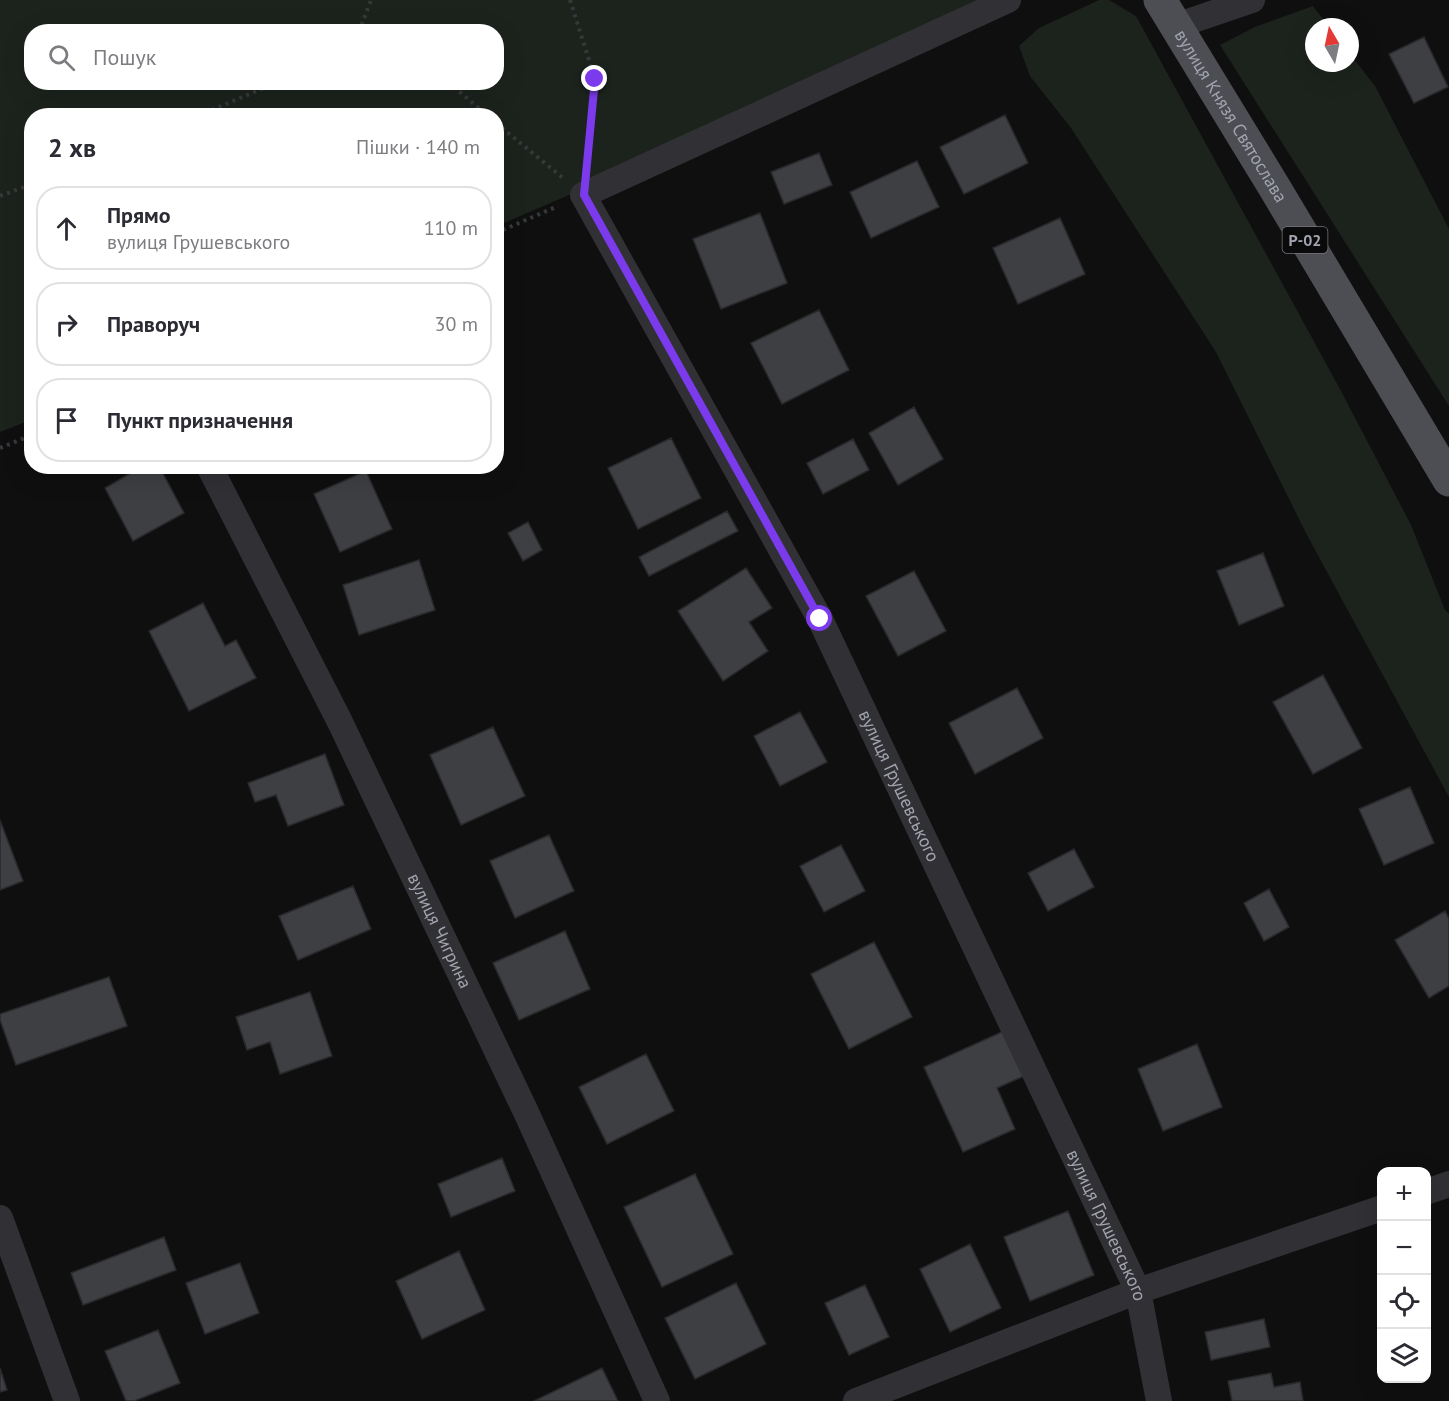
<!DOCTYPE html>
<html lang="uk">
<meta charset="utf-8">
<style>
:root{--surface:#fff;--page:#f2f2f3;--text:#2b2b33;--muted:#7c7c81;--line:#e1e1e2}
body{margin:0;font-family:"PT Sans",sans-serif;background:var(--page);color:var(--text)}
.controls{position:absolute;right:18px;bottom:18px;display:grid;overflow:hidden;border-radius:12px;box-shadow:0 6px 24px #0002}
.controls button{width:54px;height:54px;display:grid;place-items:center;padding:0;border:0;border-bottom:2px solid var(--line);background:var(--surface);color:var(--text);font:30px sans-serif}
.compass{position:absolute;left:1305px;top:18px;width:54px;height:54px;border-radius:50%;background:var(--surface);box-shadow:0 6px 24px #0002;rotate:351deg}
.stop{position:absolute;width:18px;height:18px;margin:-14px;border:4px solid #7c3aed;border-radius:50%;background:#fff}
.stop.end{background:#7c3aed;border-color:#fff;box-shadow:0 2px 6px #0008}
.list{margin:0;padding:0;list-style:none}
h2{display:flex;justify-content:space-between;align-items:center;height:78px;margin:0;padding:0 24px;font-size:26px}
h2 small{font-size:20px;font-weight:400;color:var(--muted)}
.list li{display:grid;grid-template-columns:39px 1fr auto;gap:18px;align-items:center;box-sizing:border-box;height:84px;margin:0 12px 12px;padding:0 12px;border:2px solid var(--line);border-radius:24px}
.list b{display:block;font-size:22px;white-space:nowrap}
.list p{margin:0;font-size:20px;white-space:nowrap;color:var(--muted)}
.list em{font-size:20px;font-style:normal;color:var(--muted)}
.icon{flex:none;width:33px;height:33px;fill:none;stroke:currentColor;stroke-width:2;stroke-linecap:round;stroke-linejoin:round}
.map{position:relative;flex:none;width:1449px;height:1401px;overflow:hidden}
.search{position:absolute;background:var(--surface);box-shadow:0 6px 24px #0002;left:24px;top:24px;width:480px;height:66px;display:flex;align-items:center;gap:15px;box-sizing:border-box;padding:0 21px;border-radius:24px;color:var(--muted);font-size:22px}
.panel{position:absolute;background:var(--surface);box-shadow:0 6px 24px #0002;left:24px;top:108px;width:480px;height:366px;border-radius:24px}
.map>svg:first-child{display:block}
</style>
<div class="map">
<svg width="1449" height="1401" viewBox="0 0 1449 1401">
<rect width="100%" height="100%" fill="#0f0f10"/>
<path fill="#1c231d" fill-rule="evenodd" d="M0,0H1022L497,226L496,116H32L31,420L0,432ZM32,32H496V82H32Z
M1099,0H1109L1136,16L1341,391L1411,525L1445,610L1449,614V797L1307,535L1216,352L1071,128L1030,76L1019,46L1039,28Z
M1313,6L1329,27H1314V63H1350V54L1375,86L1449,229V406L1220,45L1255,27Z"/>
<path fill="#3e3f43" stroke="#2a292c" stroke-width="1.5" d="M1424,37L1448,87L1414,103L1389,54Z
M1005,115L1028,163L964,194L940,147Z
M819,153L832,185L784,204L771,172Z
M917,161L939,207L871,238L850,192Z
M760,213L787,283L721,309L693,239Z
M1060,218L1085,274L1018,304L993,248Z
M819,310L849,370L782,404L751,343Z
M914,407L943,459L898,485L869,433Z
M671,438L701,498L638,529L608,468Z
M853,439L869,470L823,494L807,463Z
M143,466H159L184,513L133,541L105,488Z
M366,471L392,529L340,552L314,494Z
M727,511L738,531L649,576L639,557Z
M528,522L542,550L523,561L508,533Z
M1263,553L1284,606L1239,625L1217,571Z
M419,560L435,610L359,635L343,585Z
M746,568L772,608L749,622L768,651L723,681L678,611Z
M914,571L946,631L898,656L866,596Z
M203,603L225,646L236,640L256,678L189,711L149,631Z
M1323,675L1362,748L1313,774L1273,702Z
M1017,688L1043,738L975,774L949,723Z
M800,712L827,762L780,786L754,736Z
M493,727L525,796L461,825L430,755Z
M325,754L344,805L288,826L276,795L255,802L248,783Z
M1410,787L1434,843L1384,865L1359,809Z
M0,820L23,881L0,890Z
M549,835L574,891L515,918L490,861Z
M841,845L865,891L824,912L800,866Z
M1074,849L1094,887L1048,911L1028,873Z
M353,886L371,929L298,960L279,916Z
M1269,889L1289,927L1264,941L1244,903Z
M1445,911L1449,919V986L1429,998L1395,940Z
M565,931L590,989L519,1020L493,963Z
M874,942L912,1017L849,1049L811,974Z
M109,977L127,1026L16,1065L0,1020V1014Z
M310,992L332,1056L280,1074L270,1042L247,1050L236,1017Z
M1004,1031L1024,1076L997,1088L1015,1129L963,1152L924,1067Z
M1197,1044L1222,1107L1163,1131L1138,1069Z
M646,1054L674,1111L607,1144L579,1087Z
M502,1158L515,1191L451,1217L438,1184Z
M695,1174L733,1254L662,1287L624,1207Z
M1068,1211L1094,1275L1030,1301L1004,1237Z
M164,1237L176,1270L83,1305L71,1273Z
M970,1244L1001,1308L950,1332L920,1269Z
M459,1251L485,1310L422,1339L396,1281Z
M240,1263L259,1313L205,1334L186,1283Z
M736,1283L766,1344L695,1379L665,1318Z
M865,1285L889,1337L849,1355L825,1303Z
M1264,1319L1270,1347L1211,1360L1205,1332Z
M158,1330L180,1383L134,1401H126L105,1351Z
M0,1368L7,1390L0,1392Z
M602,1368L618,1401H534Z
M1271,1373L1274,1387L1300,1382L1303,1401H1232L1228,1381Z"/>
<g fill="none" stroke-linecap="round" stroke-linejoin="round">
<path stroke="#37383c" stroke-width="4" stroke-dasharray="3 4.5" stroke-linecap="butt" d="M570,0L595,79L586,164
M359,32L371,0
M448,82L488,116
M198,116L278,82
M496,123L563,178
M0,196L32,184
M496,233L558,206
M0,448L32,435"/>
<g stroke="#313135" stroke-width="26">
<path id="s1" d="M1008,0L583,195L820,619L1138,1291L1159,1401"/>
<path d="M1176,26L1252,0"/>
<path id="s2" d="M209,466L340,722L526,1112L657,1401"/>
<path d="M1426,1192L1449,1184"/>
<path d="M0,1218L67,1401"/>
<path d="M856,1401L1138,1291L1382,1208"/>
</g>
<path stroke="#4d4e54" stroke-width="33" id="s3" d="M1160,0L1276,190L1449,480"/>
</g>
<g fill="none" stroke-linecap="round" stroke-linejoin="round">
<path stroke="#7c3aed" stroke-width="8" d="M595,79L584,195L820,619"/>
</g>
<g text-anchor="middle" stroke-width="4.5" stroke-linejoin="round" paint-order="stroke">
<rect fill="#0a0a0b" stroke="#74767e" stroke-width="1.5" x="1282.5" y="227" width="45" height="26" rx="4.5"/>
<g font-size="16" font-weight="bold" fill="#a2a5b0">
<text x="1305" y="246">Р-02</text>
</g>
<g font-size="18" fill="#a2a5b0" stroke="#0a0a0b">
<text dy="6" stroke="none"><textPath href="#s3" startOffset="136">вулиця Князя Святослава</textPath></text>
<text dy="6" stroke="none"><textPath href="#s1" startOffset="1138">вулиця Грушевського</textPath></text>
<text dy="6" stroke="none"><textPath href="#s2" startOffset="519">вулиця Чигрина</textPath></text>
<text dy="6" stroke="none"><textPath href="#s1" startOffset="1624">вулиця Грушевського</textPath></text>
</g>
</g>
</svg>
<div class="controls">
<button>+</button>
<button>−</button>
<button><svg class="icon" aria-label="locate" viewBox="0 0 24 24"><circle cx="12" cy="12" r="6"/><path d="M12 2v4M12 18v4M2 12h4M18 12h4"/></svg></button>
<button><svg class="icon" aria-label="layers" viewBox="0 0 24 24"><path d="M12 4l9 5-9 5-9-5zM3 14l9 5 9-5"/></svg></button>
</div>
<svg class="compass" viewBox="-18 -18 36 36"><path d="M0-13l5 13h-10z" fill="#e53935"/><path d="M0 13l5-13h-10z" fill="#7c7c81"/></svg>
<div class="stop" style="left:820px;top:619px"></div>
<div class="stop end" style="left:595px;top:79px"></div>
<div class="search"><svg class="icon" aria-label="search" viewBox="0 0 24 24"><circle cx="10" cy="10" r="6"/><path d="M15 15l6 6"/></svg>Пошук</div>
<section class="panel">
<h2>2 хв<small>Пішки · 140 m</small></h2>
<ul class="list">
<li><svg class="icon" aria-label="ahead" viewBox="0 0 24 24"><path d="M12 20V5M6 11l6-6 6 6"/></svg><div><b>Прямо</b><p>вулиця Грушевського</p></div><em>110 m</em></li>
<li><svg class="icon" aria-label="right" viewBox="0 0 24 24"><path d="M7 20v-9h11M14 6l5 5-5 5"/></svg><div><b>Праворуч</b></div><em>30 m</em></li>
<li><svg class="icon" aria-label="arrive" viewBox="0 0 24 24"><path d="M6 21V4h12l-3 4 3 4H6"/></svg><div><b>Пункт призначення</b></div></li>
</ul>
</section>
</div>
